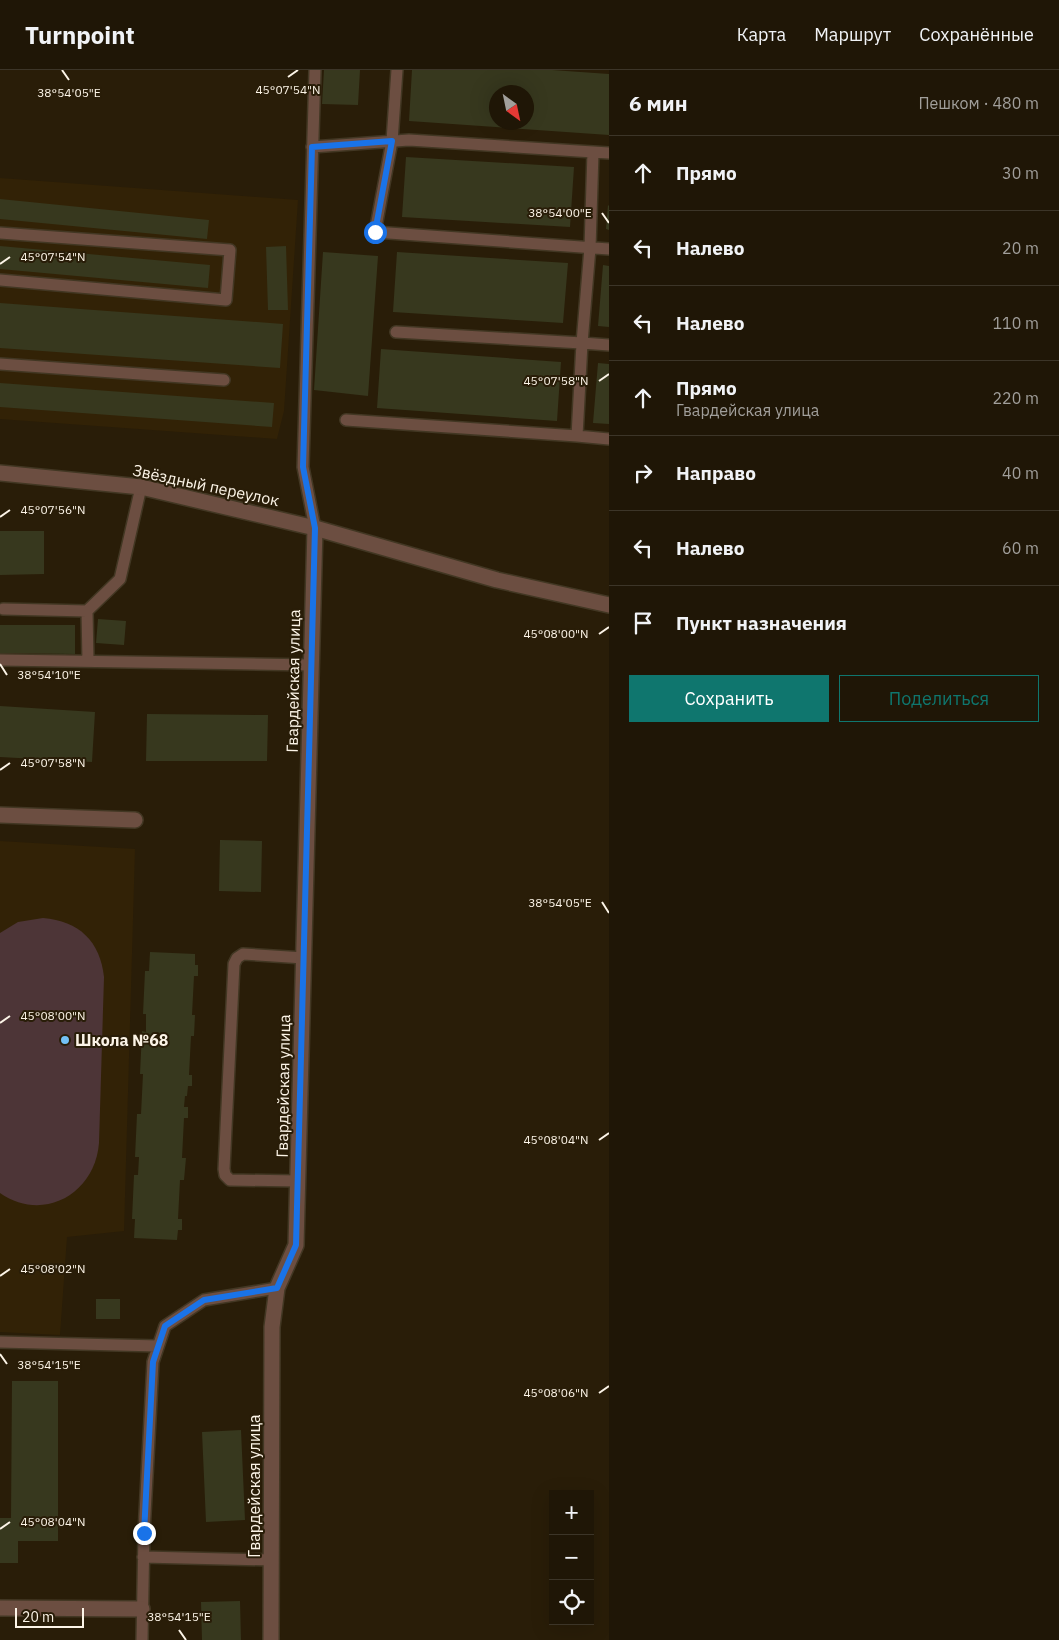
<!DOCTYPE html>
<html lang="ru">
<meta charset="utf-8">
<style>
:root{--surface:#1f1606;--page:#2c2314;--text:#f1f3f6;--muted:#a19f9b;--line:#3c3528;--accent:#0f766e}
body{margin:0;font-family:"IBM Plex Sans",sans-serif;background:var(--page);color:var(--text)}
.controls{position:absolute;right:15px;bottom:15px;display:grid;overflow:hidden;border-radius:0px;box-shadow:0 5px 20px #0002}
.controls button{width:45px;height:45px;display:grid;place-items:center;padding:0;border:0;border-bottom:1px solid var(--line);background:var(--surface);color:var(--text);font:25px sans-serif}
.compass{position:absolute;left:489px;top:15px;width:45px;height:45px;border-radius:50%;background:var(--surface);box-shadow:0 5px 20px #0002;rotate:147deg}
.scale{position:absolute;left:15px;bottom:12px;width:69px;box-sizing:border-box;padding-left:5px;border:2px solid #fcf4e7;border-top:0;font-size:14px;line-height:18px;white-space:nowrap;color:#fcf4e7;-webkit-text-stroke:4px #291d08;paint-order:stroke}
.stop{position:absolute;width:15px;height:15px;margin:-11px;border:4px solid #1a73e8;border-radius:50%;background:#fff}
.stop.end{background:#1a73e8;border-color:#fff;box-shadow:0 1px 5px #0008}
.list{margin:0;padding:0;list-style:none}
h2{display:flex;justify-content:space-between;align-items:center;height:65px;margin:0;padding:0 20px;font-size:21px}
h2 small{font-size:16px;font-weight:400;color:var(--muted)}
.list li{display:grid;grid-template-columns:32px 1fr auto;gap:15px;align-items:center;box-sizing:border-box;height:75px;padding:0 20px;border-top:1px solid var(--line)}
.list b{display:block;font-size:19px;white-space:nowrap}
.list p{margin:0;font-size:16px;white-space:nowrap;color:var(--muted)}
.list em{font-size:16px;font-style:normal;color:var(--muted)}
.actions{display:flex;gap:10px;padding:15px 20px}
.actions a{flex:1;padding:11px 0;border:1px solid var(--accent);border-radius:0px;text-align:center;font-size:18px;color:var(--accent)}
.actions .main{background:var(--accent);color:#fff}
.icon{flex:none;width:28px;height:28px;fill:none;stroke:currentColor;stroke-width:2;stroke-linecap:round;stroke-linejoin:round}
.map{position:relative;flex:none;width:609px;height:1570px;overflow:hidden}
header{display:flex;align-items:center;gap:30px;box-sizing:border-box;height:70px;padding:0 25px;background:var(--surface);border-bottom:1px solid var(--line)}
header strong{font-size:24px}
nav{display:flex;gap:28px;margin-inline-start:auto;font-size:18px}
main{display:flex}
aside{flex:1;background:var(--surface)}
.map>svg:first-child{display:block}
</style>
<header>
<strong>Turnpoint</strong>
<nav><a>Карта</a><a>Маршрут</a><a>Сохранённые</a></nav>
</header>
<main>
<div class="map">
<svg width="609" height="1570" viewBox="0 0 609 1570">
<rect width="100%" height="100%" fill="#291d08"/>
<path fill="#322206" d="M0,108L298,130L284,341L277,369L0,349Z
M0,771L135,779L124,1161L67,1167L60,1265L0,1262Z"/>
<path fill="#4d3537" d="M43,848C79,851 100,871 104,907L99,1073C95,1124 43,1153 0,1123V863L18,852Z"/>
<path fill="#37381e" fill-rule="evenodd" d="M324,0H360L358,35L322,34Z
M412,0H552L609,4V65L409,51ZM497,22H526V52H497Z
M406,87L574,97L570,157L402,147Z
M0,129L209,150L207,169L0,149Z
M608,135L609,136V160L606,159Z
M0,176L210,195L208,218L0,199Z
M286,176L288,240H268L266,177Z
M323,182L378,186L368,326L314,320Z
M397,182L568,193L563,253L393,242Z
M603,195L609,196V257L598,256Z
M0,233L283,254L280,298L0,278Z
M381,279L561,292L557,351L377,338Z
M598,293L609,294V354L593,353Z
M0,313L274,333L272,357L0,337Z
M0,461H44V504L0,505Z
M98,549L126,551L124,575L96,573Z
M0,555H75V584L0,583Z
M0,636L95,642L92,692L0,687Z
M147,644L268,645L267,691H146Z
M220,770L262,771L261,822L219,821Z
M150,882L195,884V895H198V906H194L192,945H195L194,966H191L189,1005H192V1016H188L187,1026H185L184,1037H188V1048H184L182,1088H186L184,1110H180L178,1149H182V1160H178L177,1170L134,1168L135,1149H132L134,1105H138L139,1087H135L137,1044H141L143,1004H140L142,961L146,962V944H143L145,901H149Z
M96,1229H120V1249H96Z
M12,1311H58V1471H18V1493H0V1448H11Z
M241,1360L245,1450L206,1452L202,1362Z
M240,1531L241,1570H202L201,1532Z"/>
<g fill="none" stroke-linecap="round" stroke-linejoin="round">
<g stroke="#423723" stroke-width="14">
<path id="service" d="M315,0L303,397L315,458
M397,0L392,71L375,162L609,179
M312,77L409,70L609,83
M593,82L590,178L582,273L609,275
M0,163L230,180L226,230L0,210
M396,262L582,273L577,366L609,369
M0,294L224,310
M346,350L577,366
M3,539L87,541L120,509L141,417
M87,541L88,591
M0,590L311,595
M298,1111L230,1110L225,1105L224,1099L234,894L237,888L243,884L304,888
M0,1272L158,1276
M143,1487L272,1490
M142,1570L144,1463L153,1292L165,1256L204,1230L277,1218"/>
</g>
<g stroke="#423723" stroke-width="18">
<path id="minor" d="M0,745L135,750
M0,1538L142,1539
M271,1570L272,1257L277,1218L296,1175L315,458"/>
</g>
<g stroke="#423723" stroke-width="18">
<path id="tertiary" d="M0,403L141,417L315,458L497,510L609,535"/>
</g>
<use href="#service" stroke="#6c4e41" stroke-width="11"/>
<use href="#minor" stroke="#6c4e41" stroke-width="15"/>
<use href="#tertiary" stroke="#6c4e41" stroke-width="15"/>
</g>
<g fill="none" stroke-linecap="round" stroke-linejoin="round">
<path stroke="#1a73e8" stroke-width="6" d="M144,1463L153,1292L165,1256L204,1230L277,1218L296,1175L315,458L303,397L312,77L392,71L375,162"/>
</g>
<path fill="none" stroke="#fcf4e7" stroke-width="2" d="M62,0L69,10M288,7L298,0M602,143L609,153M0,194L10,187M599,311L609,304M0,447L10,440M599,564L609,557M0,594L7,605M0,700L10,693M602,832L609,843M0,953L10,946M599,1070L609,1063M0,1206L10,1199M0,1284L7,1294M599,1323L609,1316M0,1459L10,1452M179,1560L186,1570"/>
<circle fill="#73c1f5" stroke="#291d08" stroke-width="2" cx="65" cy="970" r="5"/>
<g text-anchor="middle" stroke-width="4" stroke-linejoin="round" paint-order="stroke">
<g font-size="16" fill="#fcf4e7" stroke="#291d08">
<text transform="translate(206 415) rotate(12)" y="6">Звёздный переулок</text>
<text transform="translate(293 611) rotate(-89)" y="6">Гвардейская улица</text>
<text transform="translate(283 1016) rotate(-89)" y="6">Гвардейская улица</text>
<text transform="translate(254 1416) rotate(-90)" y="6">Гвардейская улица</text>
</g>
<g font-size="16" font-weight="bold" fill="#fcf4e7" stroke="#291d08" text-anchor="start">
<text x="75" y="976">Школа №68</text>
</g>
</g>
<g font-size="12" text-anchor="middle" fill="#fcf4e7" stroke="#291d08" stroke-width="4" stroke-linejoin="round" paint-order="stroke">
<text x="288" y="24">45°07'54"N</text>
<text x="69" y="27">38°54'05"E</text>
<text x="560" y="147">38°54'00"E</text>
<text x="53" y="191">45°07'54"N</text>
<text x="556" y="315">45°07'58"N</text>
<text x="53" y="444">45°07'56"N</text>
<text x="556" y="568">45°08'00"N</text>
<text x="49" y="609">38°54'10"E</text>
<text x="53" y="697">45°07'58"N</text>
<text x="560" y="837">38°54'05"E</text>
<text x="53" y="950">45°08'00"N</text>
<text x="556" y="1074">45°08'04"N</text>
<text x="53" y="1203">45°08'02"N</text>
<text x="49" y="1299">38°54'15"E</text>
<text x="556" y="1327">45°08'06"N</text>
<text x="53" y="1456">45°08'04"N</text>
<text x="179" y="1551">38°54'15"E</text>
</g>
</svg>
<div class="controls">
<button>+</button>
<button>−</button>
<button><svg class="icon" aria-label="locate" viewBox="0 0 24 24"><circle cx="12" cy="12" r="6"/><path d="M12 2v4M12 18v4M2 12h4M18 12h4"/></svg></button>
</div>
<svg class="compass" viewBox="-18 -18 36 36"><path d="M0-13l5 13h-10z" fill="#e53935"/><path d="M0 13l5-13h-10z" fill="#a19f9b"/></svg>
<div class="scale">20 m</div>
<div class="stop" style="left:375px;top:162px"></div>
<div class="stop end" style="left:144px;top:1463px"></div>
</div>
<aside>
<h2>6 мин<small>Пешком · 480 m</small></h2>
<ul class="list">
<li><svg class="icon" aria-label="ahead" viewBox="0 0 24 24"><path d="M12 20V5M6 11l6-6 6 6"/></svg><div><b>Прямо</b></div><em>30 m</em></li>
<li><svg class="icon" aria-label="left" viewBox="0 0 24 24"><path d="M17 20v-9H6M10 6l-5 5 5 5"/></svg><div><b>Налево</b></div><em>20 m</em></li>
<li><svg class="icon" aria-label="left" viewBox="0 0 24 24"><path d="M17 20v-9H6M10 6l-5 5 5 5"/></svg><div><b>Налево</b></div><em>110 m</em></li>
<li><svg class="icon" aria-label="ahead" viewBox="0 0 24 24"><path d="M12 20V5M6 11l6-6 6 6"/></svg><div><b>Прямо</b><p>Гвардейская улица</p></div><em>220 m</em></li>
<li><svg class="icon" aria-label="right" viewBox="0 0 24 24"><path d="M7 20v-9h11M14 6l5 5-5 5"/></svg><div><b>Направо</b></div><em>40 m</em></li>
<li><svg class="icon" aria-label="left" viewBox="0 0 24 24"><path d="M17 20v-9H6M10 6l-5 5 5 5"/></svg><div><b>Налево</b></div><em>60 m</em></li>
<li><svg class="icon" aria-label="arrive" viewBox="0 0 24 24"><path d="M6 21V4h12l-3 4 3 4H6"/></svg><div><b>Пункт назначения</b></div></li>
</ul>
<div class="actions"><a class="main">Сохранить</a><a>Поделиться</a></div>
</aside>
</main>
